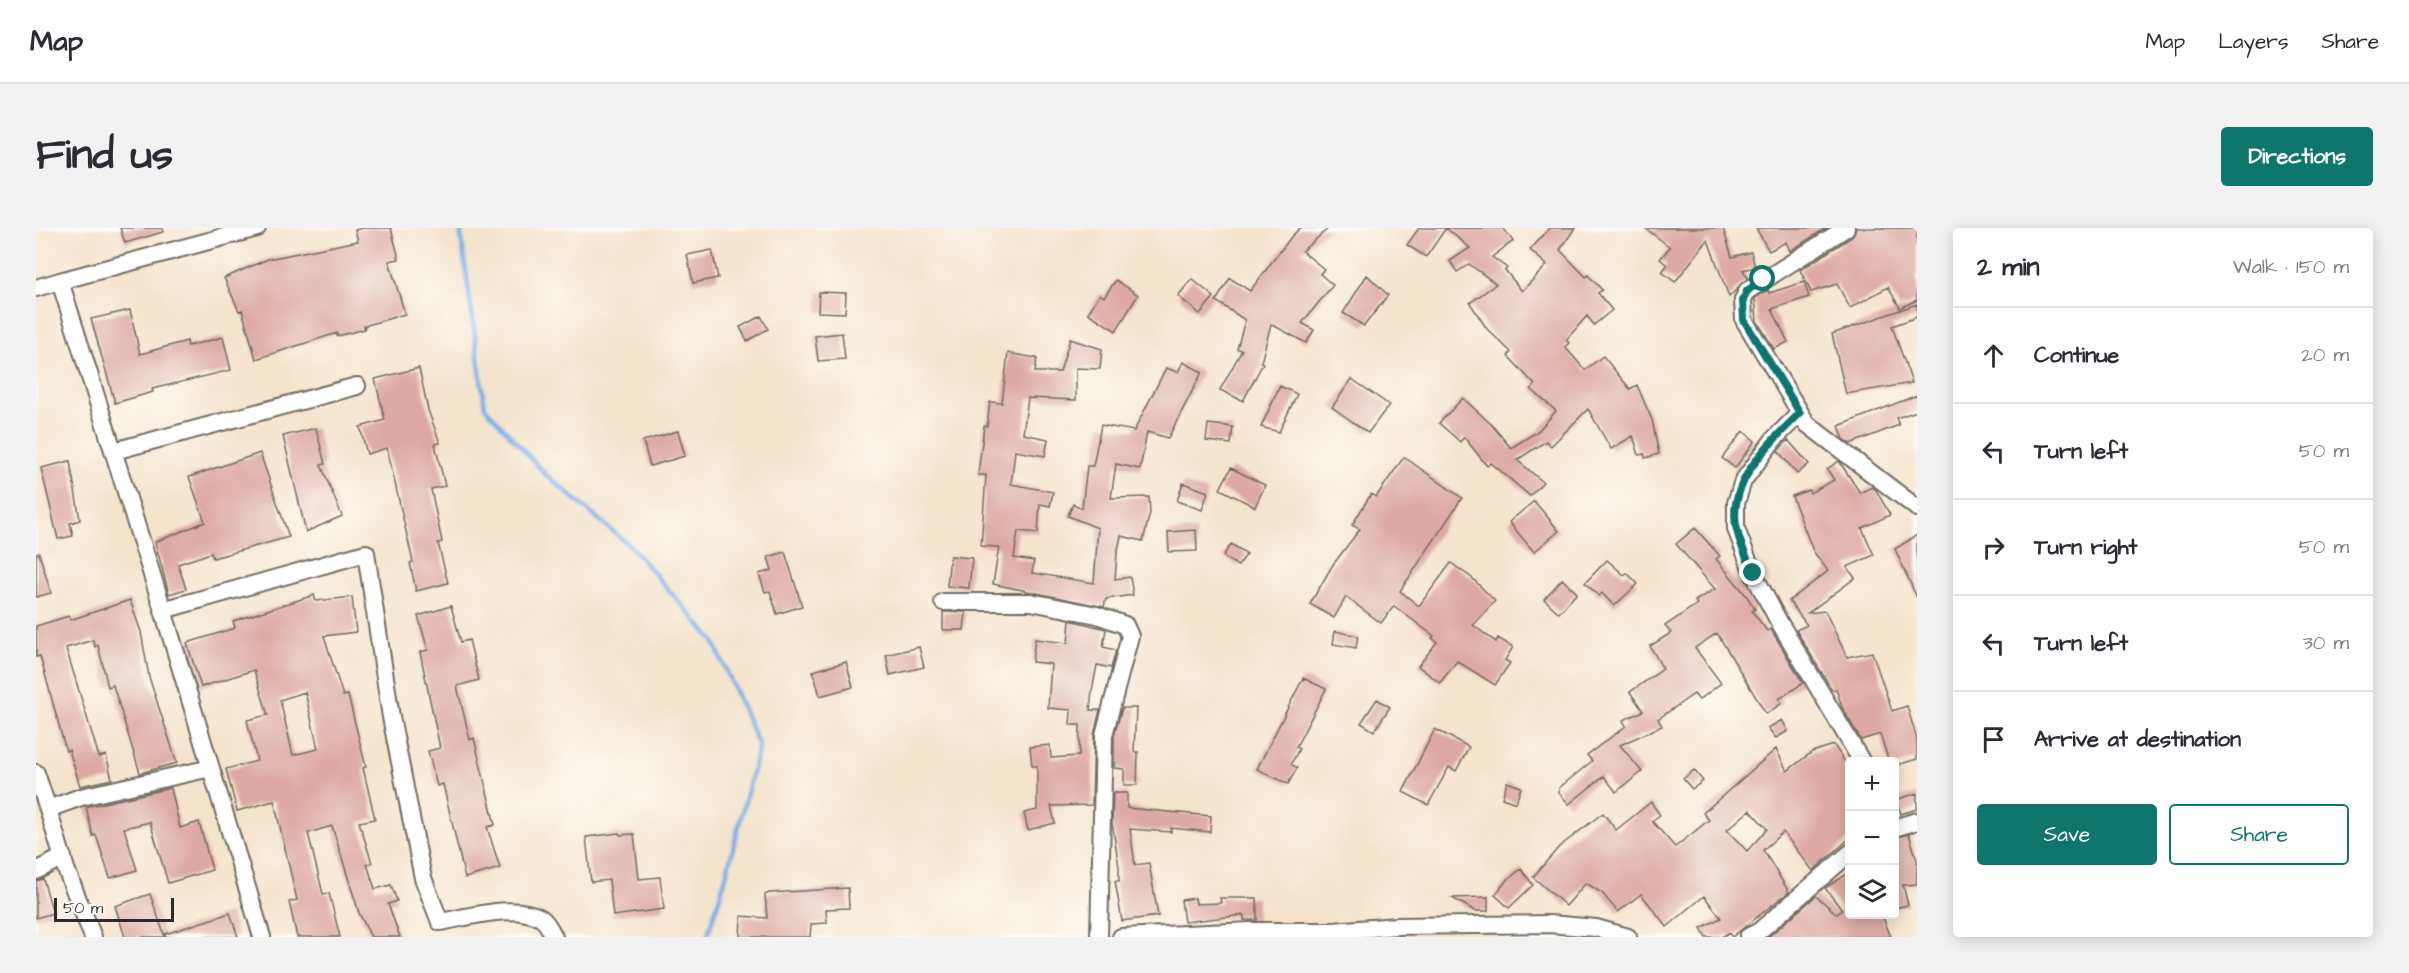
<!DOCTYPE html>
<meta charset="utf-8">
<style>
:root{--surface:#fff;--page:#f2f2f3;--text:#2b2b33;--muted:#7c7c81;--line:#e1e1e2;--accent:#0f766e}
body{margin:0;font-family:"Architects Daughter",sans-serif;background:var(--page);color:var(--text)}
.controls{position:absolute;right:18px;bottom:18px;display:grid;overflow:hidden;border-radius:6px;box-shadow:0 3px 15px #0003}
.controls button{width:54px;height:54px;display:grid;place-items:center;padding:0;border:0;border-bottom:2px solid var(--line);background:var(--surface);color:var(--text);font:30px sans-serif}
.scale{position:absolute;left:18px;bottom:15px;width:120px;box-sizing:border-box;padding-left:6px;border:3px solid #2b2b2b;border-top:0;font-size:16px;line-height:21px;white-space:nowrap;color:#2b2b2b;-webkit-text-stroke:4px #fdfcf7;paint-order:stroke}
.stop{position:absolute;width:18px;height:18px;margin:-14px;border:4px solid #0f766e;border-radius:50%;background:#fff}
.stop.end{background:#0f766e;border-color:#fff;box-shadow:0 2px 6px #0008}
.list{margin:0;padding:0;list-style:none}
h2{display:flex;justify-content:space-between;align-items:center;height:78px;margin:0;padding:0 24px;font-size:26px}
h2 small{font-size:20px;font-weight:400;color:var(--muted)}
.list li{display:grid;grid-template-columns:39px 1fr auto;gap:18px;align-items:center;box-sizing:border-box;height:96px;padding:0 24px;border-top:2px solid var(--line)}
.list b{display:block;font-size:22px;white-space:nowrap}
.list em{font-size:20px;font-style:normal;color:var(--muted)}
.actions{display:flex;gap:12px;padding:18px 24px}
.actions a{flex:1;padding:14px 0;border:2px solid var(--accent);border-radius:6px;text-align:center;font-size:21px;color:var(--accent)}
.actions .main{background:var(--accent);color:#fff}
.icon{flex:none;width:33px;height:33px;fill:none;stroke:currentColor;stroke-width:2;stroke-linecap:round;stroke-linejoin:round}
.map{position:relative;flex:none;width:1881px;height:709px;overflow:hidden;border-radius:6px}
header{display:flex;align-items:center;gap:36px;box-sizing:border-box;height:84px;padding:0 30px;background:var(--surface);border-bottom:2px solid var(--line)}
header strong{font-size:28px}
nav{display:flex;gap:33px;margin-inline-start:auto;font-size:21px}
.intro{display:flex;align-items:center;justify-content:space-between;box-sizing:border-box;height:144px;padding:0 36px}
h1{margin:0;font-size:42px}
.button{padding:15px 27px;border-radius:6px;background:var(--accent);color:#fff;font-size:21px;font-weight:700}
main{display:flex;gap:36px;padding:0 36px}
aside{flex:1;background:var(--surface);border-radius:6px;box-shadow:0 3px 15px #0003}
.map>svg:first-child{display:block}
</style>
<header>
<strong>Map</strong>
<nav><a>Map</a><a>Layers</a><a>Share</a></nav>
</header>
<div class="intro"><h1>Find us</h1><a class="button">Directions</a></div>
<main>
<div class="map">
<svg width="1881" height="709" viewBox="0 0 1881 709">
<rect width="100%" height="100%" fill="#fdfcf7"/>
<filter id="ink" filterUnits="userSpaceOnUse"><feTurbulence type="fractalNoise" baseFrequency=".0167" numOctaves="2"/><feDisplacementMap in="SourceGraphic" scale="12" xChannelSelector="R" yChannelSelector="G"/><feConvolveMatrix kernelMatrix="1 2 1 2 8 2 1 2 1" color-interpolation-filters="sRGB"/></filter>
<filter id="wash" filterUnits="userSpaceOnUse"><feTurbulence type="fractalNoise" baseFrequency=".008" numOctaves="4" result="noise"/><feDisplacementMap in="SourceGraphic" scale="24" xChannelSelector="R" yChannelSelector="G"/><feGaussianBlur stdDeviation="1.35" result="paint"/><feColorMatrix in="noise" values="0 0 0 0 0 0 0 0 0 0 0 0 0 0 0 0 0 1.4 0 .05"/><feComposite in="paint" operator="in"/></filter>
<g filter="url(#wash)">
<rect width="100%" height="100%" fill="#f5e4cc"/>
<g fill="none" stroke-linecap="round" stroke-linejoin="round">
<path stroke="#7aafe7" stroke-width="4.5" d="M424,0L449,179L509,246L593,317L677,412L723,518L689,652L671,709"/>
</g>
<g id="blocks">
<path fill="#ddaaa3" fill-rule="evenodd" d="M84,0H127V4L89,15Z
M327,0H355L363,31L353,33L369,86L328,98L329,101L301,108V105L220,131L206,82L203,83L188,50L232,31L322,13L319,2Z
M1264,0H1293L1266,23L1288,41L1284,46L1297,57L1266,95L1278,102L1270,115L1235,96L1225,134L1227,135L1207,173L1184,162L1206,122L1201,121L1209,92L1180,73L1194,50L1214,63L1255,9Z
M1383,0H1467L1477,13L1456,29L1471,40L1469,42L1486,63L1511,37L1494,22L1514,0H1539L1524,22L1550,49L1552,47L1566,62L1562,65L1576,82L1558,97L1551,88L1530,112L1533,115L1529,119L1549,142L1567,128L1594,161L1601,157L1616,192L1623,226L1609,230L1608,226L1603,227L1597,208L1575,221L1552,181L1515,218L1510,213L1481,232L1507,254L1494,268L1455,235L1451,238L1428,209L1424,214L1403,195L1427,170L1455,196L1475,220L1502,203L1520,183L1495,161L1499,157L1472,128L1475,124L1451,101L1434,75L1460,56L1433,36L1421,44L1414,33L1434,20L1410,0L1390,29L1371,17Z
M1609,0H1687L1696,29L1715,24L1719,39L1707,42L1712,50L1693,69L1672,12L1639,54L1626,44L1631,37L1624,31L1634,19Z
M1720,0H1790L1754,23L1750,14L1733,23Z
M1820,0H1881V72L1864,80L1852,59L1814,80L1801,56L1775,64L1764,42L1816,9Z
M676,22L682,50L657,55L651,27Z
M1331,47L1352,67L1328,98L1307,85Z
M1156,51L1178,69L1164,86L1142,68Z
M1080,52L1102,67L1080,103L1052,85L1064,66L1068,69Z
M1768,54L1773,69L1736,81L1752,114L1738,121L1721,93L1719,70L1732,62L1733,65Z
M783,64L810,65L809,85L782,84Z
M1881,76V89L1856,98L1876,155L1810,166L1796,106Z
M94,82L104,126L151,113L152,118L187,109L195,142L116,161L117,164L79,175L55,91Z
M725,88L732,101L711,113L704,99Z
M806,105L809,131L782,133L779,108Z
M1034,111L1066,121L1064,141L1040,140V172L992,170L987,206L1012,211L1009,228L979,223L975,256L1017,264L1014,278L1004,276L1002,305L982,303L978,330L998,333L996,345L1058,355L1062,300L1032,288L1037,276L1046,280L1051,238H1057L1065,197L1098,203L1130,140L1142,144L1147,134L1166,144L1132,210L1111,204L1104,241L1080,236L1075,270L1113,269L1114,285L1107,313L1085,308L1081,326L1079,351L1094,349L1097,367L1070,371L1068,379L957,356L963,319L945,318L950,247H942L948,198H951L954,174L966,175L972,125L1001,130L999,144H1024Z
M383,140L392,182L404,215L399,216L409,258L395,261L406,314L402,315L412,355L380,363L374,335L377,334L351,220L331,226L324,199L349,192L339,151Z
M1316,151L1353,177L1332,205L1296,179Z
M1244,158L1261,166L1243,204L1225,199Z
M1881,167V183L1860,190L1863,197L1814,216L1808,211L1803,198Z
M1172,196L1197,199L1195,216L1170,213Z
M280,200L289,236L285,237L306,288L270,304L247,208Z
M642,203L649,228L614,238L607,213Z
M1707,203L1719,213L1699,240L1686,230Z
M1752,212L1773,236L1761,246L1742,223Z
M224,225L253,309L177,330L175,325L142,336L150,361L133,366L119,314L169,294L153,249Z
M1368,229L1426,270L1364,363L1383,378L1415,335L1436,350L1459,373L1437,397L1460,414L1462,410L1477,419L1469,432L1474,435L1459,457L1421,433L1404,455L1382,438L1401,414L1396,410L1398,408L1358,378L1345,395L1310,369L1298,390L1274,376L1296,338L1324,301L1316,297L1335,266L1340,269Z
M34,233L44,292L34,295L37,308L22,311L5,240Z
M1803,233L1824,265L1836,259L1840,262L1854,287L1826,300L1838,327L1811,339L1819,350L1772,385L1789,383L1811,429L1836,424L1856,483L1871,478L1881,511V531L1858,538V534H1853L1844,506L1825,512L1806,479L1800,461L1796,462L1760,402L1771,397L1753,373L1792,343L1777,323L1756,268L1773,262L1774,265L1798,252L1791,241Z
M1195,240L1229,257L1219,279L1184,261Z
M1147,255L1172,264L1166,282L1141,273Z
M1498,273L1523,303L1498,324L1473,294Z
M1659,300L1684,328L1680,331L1710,367L1719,381L1716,383L1731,403L1735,401L1767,455L1743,471L1746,475L1730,486L1681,405L1659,420L1685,455L1663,472L1658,466L1622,491L1626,498L1584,517L1606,544L1580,564L1568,548L1533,576L1523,565V560L1556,533L1551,527L1590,498L1587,492L1607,483L1594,464L1627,441L1614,418L1635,405L1629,398L1661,376L1659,373L1679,361L1640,316Z
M1160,302L1161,323L1133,324L1132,304Z
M1881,307V370L1859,321Z
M1195,316L1211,326L1202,338L1187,328Z
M749,324L766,378L741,386L734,363L729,364L723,346L736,342L732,329Z
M3,325L15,365L0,369V326Z
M914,328L936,330L933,360L911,358Z
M1571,332L1588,347L1591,345L1602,356L1578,378L1566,365L1563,368L1549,355Z
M1526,351L1541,365L1523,385L1508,371Z
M278,367L280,373L316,369L320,404L288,408L307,468L312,467L330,539L327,540L339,591L323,594L336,635L331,636L339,661L355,657L361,673L352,676L364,709H335L323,685L296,598L272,605L287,666L293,665L304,709H261L253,674L261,672L238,573L201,583L190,541L221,533L211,492L232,487L218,442L165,459L151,415L199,400L197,393ZM269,464L282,521L257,527L244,472Z
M94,372L105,404L113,449L141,535L104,545L77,457L72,459L62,417L59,419L57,412L30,420L63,529L70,527L76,551L44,558L33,522L30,523L4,428L0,429V398L33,388L34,392Z
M415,378L425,414L433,412L443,452L421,458L434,512L438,510L459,597L451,599L464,640L429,650L407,556L401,558L392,523L404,520L384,424L392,422L382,388Z
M907,384H930L928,402H907Z
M1034,392L1070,401L1067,419L1080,422L1075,440L1061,437L1056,463L1054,482H1064L1058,507L1056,577L1015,578L1019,595L992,602L988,585L1001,582V538H996L994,519L1014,517L1015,530L1043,528L1044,497H1034L1035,482L1012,480L1015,436L996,434L999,411L1032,415Z
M1299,403L1322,408L1320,420L1297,416Z
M883,419L888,439L854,447L850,427Z
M810,434L817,459L784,468L777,443Z
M1267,450L1290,461L1260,519L1263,521L1255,536L1261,540L1252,556L1221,541Z
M1341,471L1354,479L1338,503L1325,495Z
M1086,480H1100L1098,524H1102L1101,557H1088V541L1078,540V508Z
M1746,492L1752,503L1740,510L1732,500Z
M1399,501L1433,519L1420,543L1413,539L1392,577L1367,564Z
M1798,517L1814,542V610L1777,643L1747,604L1727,622L1753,664L1696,709L1693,705L1685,709H1670L1665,700L1685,690L1668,668L1631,699L1605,666L1582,684L1566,665L1550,655L1530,678L1497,649L1523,619L1567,585L1580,602L1615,574L1624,587L1616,593L1639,619L1673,592L1667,585L1740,521L1751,543L1776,524ZM1714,582L1731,601L1711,623L1691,602Z
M1658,542L1667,553L1656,561L1647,551Z
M1471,554L1485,559L1480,575L1466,570Z
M135,560L144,600L163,594L176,642L132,655L114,594L88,600L101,642L74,650L60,607L57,608L50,579Z
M1077,565H1091V580L1175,588L1174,604L1135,600V604L1094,601L1099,637L1113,635L1122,688L1086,693L1079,653H1083V639L1076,595Z
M1881,565V581L1865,586L1860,572Z
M583,605L584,607L598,606L603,651L624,649L628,681L577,688L573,652L555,654L550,609Z
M1873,606L1881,632V656L1867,657L1872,677L1858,680V610Z
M1485,641L1497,657L1473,680L1459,667L1470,653Z
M1814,644V687H1846L1855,709H1732L1780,668L1801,686L1806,682L1789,660Z
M7,651L17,685L0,690V653Z
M812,660L813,680L790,681L791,695L775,696L774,709H704L705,688L731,690L729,667L733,665Z
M114,666L129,709H89L79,678Z
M1452,669V683H1439L1416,670Z
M1159,670L1160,676L1185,675L1184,670H1221V692H1208V687L1148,694L1145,672Z
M194,685L202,709H129V706Z"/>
</g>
</g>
<g filter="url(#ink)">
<use href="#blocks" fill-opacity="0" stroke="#726c63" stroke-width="1.5"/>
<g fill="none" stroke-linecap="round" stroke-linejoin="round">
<g stroke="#726c63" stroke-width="20">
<path id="minor" d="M1810,0L1711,63L1707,72L1708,92L1771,196L1881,280
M0,60L24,53
M1764,185L1738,211L1707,253L1700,275V301L1717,345L1742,392L1826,534
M78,223L321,158
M907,374H995L1061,387L1089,397L1094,408L1068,507L1063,709
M127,382L24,53L221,0
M0,545L12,581L45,569L175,540
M12,581L30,641L57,709
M1858,600L1881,593
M0,643L27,629
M226,709L127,382L330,325L355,489L387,650L404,694C434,689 477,675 505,690C511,694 515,703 518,709
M1085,709L1215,703H1297L1361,698L1513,696L1560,700L1592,709
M1712,709L1722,704L1814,625"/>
</g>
<use href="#minor" stroke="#fff" stroke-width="16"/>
</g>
</g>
<g fill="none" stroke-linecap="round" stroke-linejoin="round" filter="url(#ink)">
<path stroke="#0f766e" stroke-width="8" d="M1717,345C1712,331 1704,317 1701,302C1689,255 1735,214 1764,185L1708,92L1707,72L1711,63L1727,51"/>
</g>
</svg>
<div class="controls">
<button>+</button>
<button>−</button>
<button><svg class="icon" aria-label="layers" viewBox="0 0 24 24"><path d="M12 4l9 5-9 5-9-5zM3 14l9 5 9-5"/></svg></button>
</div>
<div class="scale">50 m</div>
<div class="stop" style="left:1727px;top:51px"></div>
<div class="stop end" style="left:1717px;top:345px"></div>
</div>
<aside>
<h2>2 min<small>Walk · 150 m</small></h2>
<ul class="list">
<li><svg class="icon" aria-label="ahead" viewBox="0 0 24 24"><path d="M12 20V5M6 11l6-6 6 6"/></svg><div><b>Continue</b></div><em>20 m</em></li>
<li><svg class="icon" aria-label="left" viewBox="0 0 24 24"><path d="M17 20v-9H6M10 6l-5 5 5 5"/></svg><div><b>Turn left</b></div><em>50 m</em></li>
<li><svg class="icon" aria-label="right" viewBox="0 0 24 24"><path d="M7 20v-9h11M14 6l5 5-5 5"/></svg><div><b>Turn right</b></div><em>50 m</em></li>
<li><svg class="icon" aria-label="left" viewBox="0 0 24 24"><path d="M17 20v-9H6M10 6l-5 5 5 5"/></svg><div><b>Turn left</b></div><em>30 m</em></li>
<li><svg class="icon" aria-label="arrive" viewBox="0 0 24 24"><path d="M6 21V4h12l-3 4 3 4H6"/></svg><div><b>Arrive at destination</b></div></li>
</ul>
<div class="actions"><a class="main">Save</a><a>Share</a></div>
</aside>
</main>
